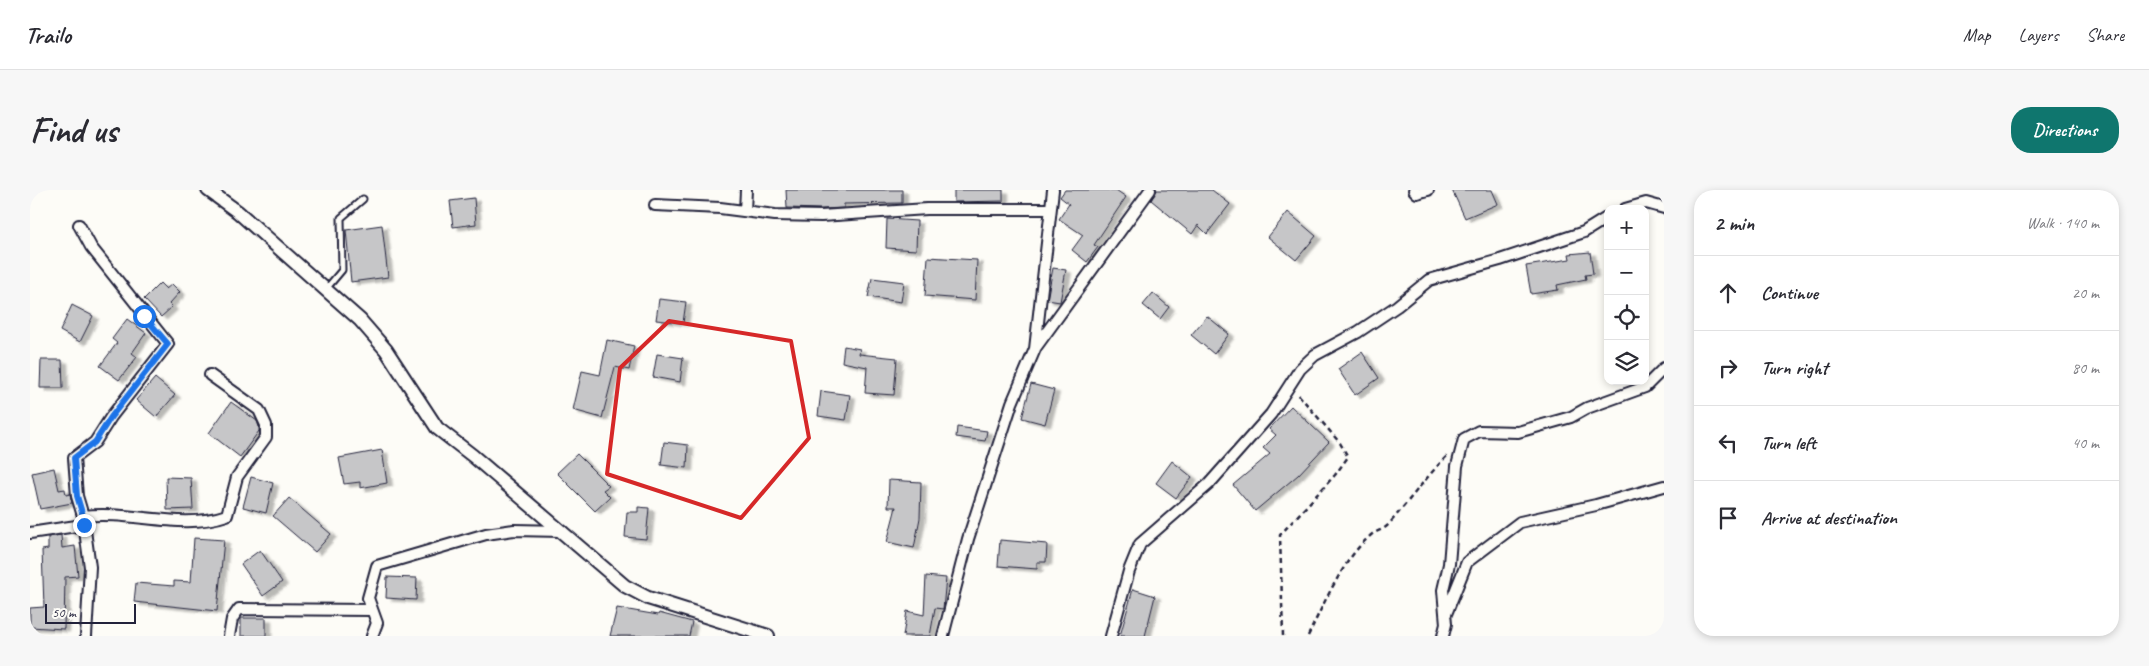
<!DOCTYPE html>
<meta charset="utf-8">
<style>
:root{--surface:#fff;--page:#f7f7f7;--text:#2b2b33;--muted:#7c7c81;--line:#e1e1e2;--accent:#0f766e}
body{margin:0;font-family:Caveat,sans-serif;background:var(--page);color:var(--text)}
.controls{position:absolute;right:15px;top:15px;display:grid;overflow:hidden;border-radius:10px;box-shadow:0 2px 8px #0003}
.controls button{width:45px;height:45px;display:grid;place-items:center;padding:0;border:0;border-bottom:1px solid var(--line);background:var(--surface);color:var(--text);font:25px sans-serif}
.scale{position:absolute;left:15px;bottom:12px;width:91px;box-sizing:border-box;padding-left:5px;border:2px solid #22223b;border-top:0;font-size:14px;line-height:18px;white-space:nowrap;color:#22223b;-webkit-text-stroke:4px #fdfcf7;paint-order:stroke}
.stop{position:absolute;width:15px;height:15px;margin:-11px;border:4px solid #1a73e8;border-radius:50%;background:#fff}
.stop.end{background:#1a73e8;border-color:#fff;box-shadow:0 1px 5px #0008}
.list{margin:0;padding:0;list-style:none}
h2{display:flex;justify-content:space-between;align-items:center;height:65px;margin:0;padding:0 20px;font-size:21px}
h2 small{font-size:16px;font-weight:400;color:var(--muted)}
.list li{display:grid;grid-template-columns:32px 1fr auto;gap:15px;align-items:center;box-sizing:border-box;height:75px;padding:0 20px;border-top:1px solid var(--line)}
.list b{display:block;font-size:19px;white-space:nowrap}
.list em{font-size:16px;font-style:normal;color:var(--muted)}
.icon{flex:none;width:28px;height:28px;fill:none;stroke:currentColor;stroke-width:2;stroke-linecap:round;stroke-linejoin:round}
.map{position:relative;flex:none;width:1634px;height:446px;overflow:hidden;border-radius:20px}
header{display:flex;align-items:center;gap:30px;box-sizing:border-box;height:70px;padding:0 25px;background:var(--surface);border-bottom:1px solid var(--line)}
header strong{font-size:24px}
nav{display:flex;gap:28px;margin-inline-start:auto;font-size:18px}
.intro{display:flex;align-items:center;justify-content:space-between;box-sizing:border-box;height:120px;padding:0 30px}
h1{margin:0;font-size:35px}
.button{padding:12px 22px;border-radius:20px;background:var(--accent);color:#fff;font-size:18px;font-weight:700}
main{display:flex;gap:30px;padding:0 30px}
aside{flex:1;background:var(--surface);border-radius:20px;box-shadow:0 2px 8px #0003}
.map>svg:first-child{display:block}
</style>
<header>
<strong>Trailo</strong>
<nav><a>Map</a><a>Layers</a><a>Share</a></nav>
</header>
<div class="intro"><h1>Find us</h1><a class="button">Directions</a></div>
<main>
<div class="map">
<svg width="1634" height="446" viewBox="0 0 1634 446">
<defs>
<filter id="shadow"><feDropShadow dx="5.5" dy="3" stdDeviation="1" flood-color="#0004"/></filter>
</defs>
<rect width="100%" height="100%" fill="#fdfcf7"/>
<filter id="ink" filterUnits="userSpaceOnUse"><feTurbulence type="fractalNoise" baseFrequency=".02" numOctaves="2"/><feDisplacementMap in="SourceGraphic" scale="10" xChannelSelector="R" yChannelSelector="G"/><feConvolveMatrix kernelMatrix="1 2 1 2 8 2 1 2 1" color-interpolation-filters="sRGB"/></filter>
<g filter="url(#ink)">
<path fill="#c6c6c8" stroke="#22223b" filter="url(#shadow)" d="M756,0H872V13L814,14V18L791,19L757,18Z
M924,0H973V11L924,12Z
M1035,0H1086L1096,7L1064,55L1068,57L1057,72L1042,60L1053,45L1029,29L1039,14L1030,7Z
M1127,0H1182L1200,14L1177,44L1168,35L1162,44L1121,10Z
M1422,0H1462L1468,14L1435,28Z
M444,8L446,34L423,37L420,11Z
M1258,22L1286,46L1266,70L1238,47Z
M857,29L887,31L886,60L856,58Z
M352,35L358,87L321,92L316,40Z
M1560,62L1563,84L1555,85L1556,89L1527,95L1528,100L1501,104L1496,76L1540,69L1539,64Z
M898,67L947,70L945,110L895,106Z
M1023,78L1036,80L1030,112L1017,110Z
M842,88L874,92L871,112L838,107Z
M130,93L136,99L142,94L150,102L139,114L142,117L131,127L114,109Z
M1123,103L1139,117L1130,129L1113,115Z
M629,109L656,112L653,133L626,130Z
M42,115L63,126L50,152L30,141Z
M1177,126L1199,144L1184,164L1161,145Z
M97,129L116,143L102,163L107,167L89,190L70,176L87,153L82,149Z
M577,150L604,156L599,180L585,177L572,228L543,220L552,181L570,185Z
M814,156L830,159L829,164L867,168L864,205L835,203L837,177L812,172Z
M1332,162L1349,188L1325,205L1308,179Z
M627,164L653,168L650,192L623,187Z
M11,170H32L33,198H10Z
M125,188L145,205L126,227L106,210Z
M1001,194L1024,200L1015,234L992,228Z
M791,201L820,205L816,230L788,226Z
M201,212L227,231L229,237V241L210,267L179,243Z
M1261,216L1299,252L1268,285L1225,321L1203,295L1240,264L1233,258L1246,245L1239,239Z
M927,237L957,241L955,251L926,247Z
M634,252L658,255L657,278L631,275Z
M352,260L357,293L330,298V292L314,294L309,268Z
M547,264L579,296L573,300L580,307L565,321L527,283Z
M1142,271L1162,287L1146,308L1126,293Z
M24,278L29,300L35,299L36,305L40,304L42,313L10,319L2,283Z
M136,287L161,288L163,319L137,320Z
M221,287L243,293L236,323L213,317Z
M859,290L891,292L890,328L884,358L857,352L866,317H858Z
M259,308L301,344L285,362L243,326Z
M608,317L619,318L616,349L595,347L597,322H608Z
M31,345L32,358L45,356L48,386L35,387L34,439L0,437V418L14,417L12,360L18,359V347Z
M164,348L194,350L187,421L104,412L106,393L144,396V391L161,392Z
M970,350L1017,354L1016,372H1007V379L968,376Z
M230,360L252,392L233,406L211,374Z
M896,386L916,388L913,419L905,418L900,446H873L877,421L894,425Z
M357,387L387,388L386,410L356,408Z
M1103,399L1125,406L1115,446H1090Z
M587,418L628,425L629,423L662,432L659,446H580Z
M211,428H236V446H211Z"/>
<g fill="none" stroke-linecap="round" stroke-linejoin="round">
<g stroke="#22223b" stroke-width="9">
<path id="service" d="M296,99L312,80L311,28L333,9"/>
</g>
<g stroke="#22223b" stroke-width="14">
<path id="minor" d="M1384,0L1387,3L1398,0
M625,15L690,18L745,25L791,26L897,19H1020
M1595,19L1616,13L1634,18
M715,21L716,0
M49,35L61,57L138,154L81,227L65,252L44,268L47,306L53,326L60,377L56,446
M1006,157L1120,0
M53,326C101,320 151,341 197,325L207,287L236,247V235L229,220L180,185
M0,343L53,335
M1416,424L1437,372L1490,332L1566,315L1634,296
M199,446L202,429L209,419L342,420
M342,446L347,433L338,408L347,376L456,344L484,340L532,341
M913,446L938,349L982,213L1005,159L1023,0
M1081,446L1099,381L1110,354L1179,294L1241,224L1270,179L1285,165L1328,142L1367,116L1399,90L1470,70L1554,42L1578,27
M1413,446L1416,434L1413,400L1419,374L1427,276L1434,249L1449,241L1488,242L1541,227L1557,218L1615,197L1634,178"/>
</g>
<g stroke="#22223b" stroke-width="16">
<path id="tertiary" d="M178,0L208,22L330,130L356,160L407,238L443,266L595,396L618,408L738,446"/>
</g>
<path stroke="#22223b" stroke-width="2.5" stroke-dasharray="5 4" stroke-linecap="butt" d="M1253,446L1250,345L1305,285L1318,267L1310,253L1267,203
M1278,446C1293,415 1314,368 1340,346C1346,340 1353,341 1359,334C1379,311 1396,287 1418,265"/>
<use href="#service" stroke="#fdfcf7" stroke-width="5"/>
<use href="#minor" stroke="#fdfcf7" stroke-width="10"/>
<use href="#tertiary" stroke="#fdfcf7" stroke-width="12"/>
</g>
</g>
<g fill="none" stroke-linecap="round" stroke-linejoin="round" filter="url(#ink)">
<path stroke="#1a73e8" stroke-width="6" d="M54,335L53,326L47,306L44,268L65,252L81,227L138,154L114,126"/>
</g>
<path fill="none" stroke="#d62828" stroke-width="4" stroke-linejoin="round" d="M639,131L761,151L779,248L711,328L577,284L590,178Z"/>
</svg>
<div class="controls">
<button>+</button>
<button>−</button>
<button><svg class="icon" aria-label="locate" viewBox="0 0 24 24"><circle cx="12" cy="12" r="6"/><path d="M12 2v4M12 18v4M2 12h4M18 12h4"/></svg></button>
<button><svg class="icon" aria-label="layers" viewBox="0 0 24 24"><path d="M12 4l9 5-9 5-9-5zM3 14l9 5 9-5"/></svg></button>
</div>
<div class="scale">50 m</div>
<div class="stop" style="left:114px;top:126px"></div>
<div class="stop end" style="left:54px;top:335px"></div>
</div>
<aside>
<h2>2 min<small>Walk · 140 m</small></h2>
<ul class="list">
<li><svg class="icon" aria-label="ahead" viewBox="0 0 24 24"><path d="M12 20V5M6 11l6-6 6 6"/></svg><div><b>Continue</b></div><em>20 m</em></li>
<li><svg class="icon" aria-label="right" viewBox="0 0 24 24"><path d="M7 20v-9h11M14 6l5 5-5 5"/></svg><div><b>Turn right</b></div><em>80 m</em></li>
<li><svg class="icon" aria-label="left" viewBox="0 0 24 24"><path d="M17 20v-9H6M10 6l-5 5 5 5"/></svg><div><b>Turn left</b></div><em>40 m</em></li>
<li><svg class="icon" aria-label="arrive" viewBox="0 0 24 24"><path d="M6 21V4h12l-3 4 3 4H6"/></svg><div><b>Arrive at destination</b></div></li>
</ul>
</aside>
</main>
